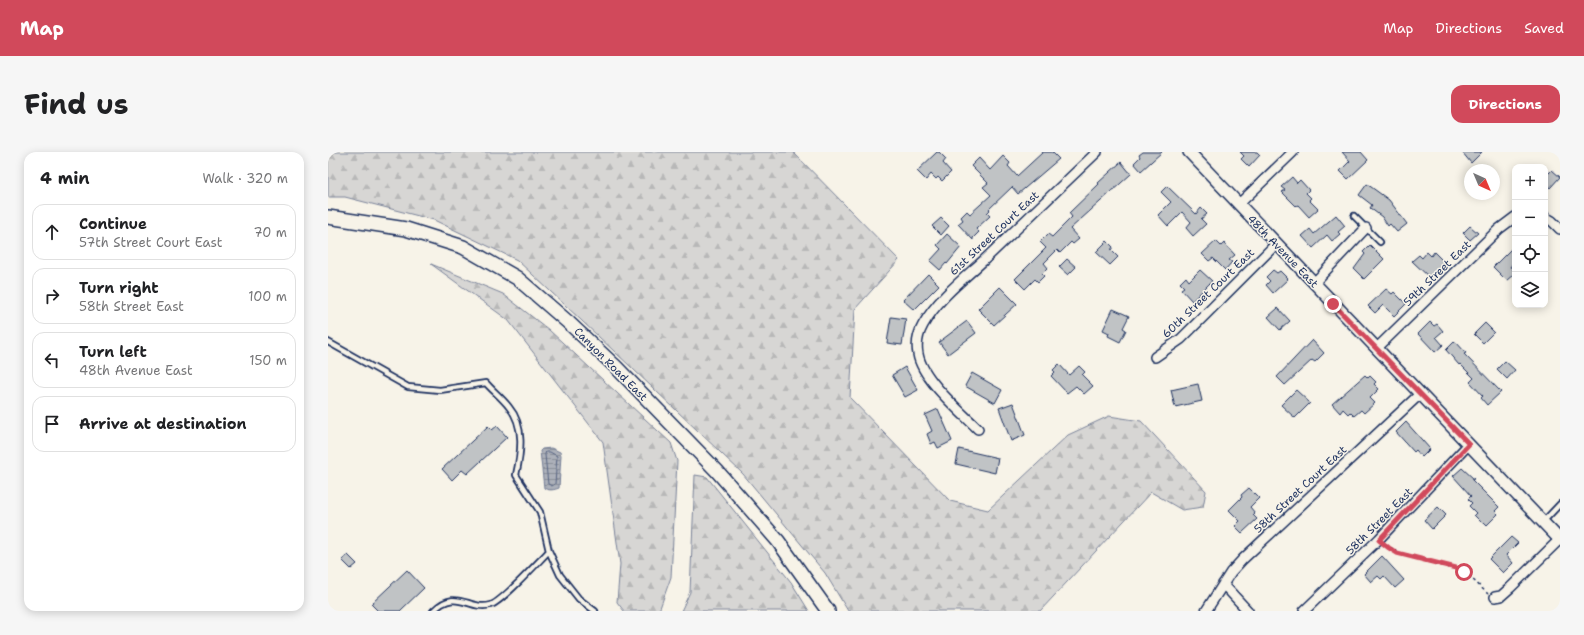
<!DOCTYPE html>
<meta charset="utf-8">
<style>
:root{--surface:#fff;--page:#f6f6f6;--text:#202124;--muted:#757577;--line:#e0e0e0;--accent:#d1495b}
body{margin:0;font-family:"Shantell Sans",sans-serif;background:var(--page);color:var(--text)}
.controls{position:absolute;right:12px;top:12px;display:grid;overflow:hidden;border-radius:8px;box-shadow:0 2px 10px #0003}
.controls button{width:36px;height:36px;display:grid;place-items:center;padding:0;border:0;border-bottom:1px solid var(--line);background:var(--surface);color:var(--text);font:20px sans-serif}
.compass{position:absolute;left:1136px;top:12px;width:36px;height:36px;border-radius:50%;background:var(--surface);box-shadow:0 2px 10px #0003;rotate:136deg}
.stop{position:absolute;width:12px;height:12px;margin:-9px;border:3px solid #d1495b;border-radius:50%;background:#fff}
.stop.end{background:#d1495b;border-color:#fff;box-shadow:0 1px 4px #0008}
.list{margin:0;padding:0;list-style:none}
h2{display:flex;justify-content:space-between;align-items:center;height:52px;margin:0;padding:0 16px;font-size:17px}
h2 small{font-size:13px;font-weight:400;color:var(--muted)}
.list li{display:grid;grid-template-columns:26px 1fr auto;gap:12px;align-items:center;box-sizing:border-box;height:56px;margin:0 8px 8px;padding:0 8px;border:1px solid var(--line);border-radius:12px}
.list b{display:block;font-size:15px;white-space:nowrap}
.list p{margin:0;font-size:13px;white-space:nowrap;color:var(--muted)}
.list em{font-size:13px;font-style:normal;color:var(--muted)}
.icon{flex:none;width:22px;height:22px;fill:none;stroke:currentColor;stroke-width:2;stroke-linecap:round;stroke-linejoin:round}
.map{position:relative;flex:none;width:1232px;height:459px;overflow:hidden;border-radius:12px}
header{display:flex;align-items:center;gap:24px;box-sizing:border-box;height:56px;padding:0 20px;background:var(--accent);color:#fff}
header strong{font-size:19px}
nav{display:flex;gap:22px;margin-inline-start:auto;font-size:14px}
.intro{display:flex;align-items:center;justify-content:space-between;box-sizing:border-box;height:96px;padding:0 24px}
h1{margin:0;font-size:28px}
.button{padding:10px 18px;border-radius:12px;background:var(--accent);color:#fff;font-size:14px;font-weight:700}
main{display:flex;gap:24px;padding:0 24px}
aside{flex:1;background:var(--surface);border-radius:12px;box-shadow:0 2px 10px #0003}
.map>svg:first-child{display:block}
</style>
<header>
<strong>Map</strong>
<nav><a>Map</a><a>Directions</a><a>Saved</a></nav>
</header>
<div class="intro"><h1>Find us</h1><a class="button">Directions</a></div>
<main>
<aside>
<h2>4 min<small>Walk · 320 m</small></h2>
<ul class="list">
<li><svg class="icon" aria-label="ahead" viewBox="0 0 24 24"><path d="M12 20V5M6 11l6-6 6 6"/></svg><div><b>Continue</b><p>57th Street Court East</p></div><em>70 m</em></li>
<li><svg class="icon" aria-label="right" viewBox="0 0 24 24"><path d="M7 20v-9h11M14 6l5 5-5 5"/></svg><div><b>Turn right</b><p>58th Street East</p></div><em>100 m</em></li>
<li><svg class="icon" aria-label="left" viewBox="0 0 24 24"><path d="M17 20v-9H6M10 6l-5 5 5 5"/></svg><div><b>Turn left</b><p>48th Avenue East</p></div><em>150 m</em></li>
<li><svg class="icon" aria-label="arrive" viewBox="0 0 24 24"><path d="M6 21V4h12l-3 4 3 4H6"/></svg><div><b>Arrive at destination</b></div></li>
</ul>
</aside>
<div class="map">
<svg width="1232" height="459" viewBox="0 0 1232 459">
<defs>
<pattern id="forest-firs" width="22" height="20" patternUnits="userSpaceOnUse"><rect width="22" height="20" fill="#d7d6d4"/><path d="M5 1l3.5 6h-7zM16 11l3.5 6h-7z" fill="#b8b8b8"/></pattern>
<pattern id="water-rules" width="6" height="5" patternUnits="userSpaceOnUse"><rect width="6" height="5" fill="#acb0b9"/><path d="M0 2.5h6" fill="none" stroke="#8b909a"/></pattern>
</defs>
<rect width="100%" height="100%" fill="#f7f3e8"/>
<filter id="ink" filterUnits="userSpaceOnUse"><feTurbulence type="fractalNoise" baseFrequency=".025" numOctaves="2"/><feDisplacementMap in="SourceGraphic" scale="8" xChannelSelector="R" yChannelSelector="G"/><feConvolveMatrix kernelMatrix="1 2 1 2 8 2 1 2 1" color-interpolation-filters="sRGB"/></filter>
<g filter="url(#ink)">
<path fill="url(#forest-firs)" stroke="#798299" d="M0,0H465L571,108L527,157L522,246L622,349L660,358L740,283L781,264L813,269L878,339L875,355L854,358L823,340L712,459H520L497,421L415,322L304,216L189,108L106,68L17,45H0Z
M103,112L175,142L221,178L343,291L349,309L343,425L332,456L330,459H296L289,450L292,412L275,290L180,168Z
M367,323L379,325L463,430L481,459H353L362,440Z"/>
<path fill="url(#water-rules)" stroke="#727c95" d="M223,296L232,300L233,303L231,336C226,338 221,339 216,336L212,299L214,297Z"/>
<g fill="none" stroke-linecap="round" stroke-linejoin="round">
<path stroke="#556382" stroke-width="1" d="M218,300H222L229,304L227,332L224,334L220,332L217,303Z"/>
</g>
<path fill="#c0c3c5" stroke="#1b2f5e" d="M609,0H611L618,7L615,11L623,20L614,29L610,25L608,27L603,22L598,28L589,19Z
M715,0H724L731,7L690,42L684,35L661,57L662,58L659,61L662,64L648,77L651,80L645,86V88L630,72L635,68L633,65L639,59L642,62L663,43L655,35L660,31L643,14L651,6L662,18L675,4L682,11L680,14L689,24Z
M815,0H834L813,19L806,11L812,5L811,3Z
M912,0H929L932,3L921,15L913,7L916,4Z
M1014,0H1033L1040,8L1020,27L1012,19L1022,9Z
M1134,0H1154L1143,11Z
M793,10L803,22L742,77L751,87L745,92L743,90L732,101L729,98L716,111L720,116L714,122L716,124L710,130L707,127L697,137L687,127L718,96L712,90L720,82L724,85L744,65L741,61L771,32L770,31Z
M1217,18L1221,21L1224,18L1232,25L1222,36L1217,31Z
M964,25L969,31L972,28L981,38L978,41L983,46L981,48L990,57L981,65L970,53L968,54L954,40L957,38L953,35Z
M1039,32L1061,48L1079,72L1069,80L1062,72L1060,74L1054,65L1042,56L1044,53L1031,43Z
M839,34L868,62L873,56L879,62L873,67L878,72L865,84L858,76L863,70L854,60L840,74L830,63L843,50L833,40Z
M1008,63L1017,74L1010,80L1012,82L1004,89L999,83L985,96L974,84L982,77L986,82Z
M613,66L621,74L613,83L604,74Z
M1142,74L1150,81L1142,88L1135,81Z
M619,82L633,95L619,112L618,111L612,118L602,109L613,97L609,93Z
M779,89L785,95L783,98L790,105L782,113L768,100Z
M888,89L893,94L896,91L907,103L901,108L904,110L897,118L885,106L881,109L874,102Z
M1042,93L1056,107L1036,127L1026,117L1037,102L1035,100Z
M1187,93V109L1182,115L1187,120V122L1179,129L1165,115Z
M1099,100L1103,104L1106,100L1116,110L1102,126L1084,109L1091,103L1094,106Z
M739,107L748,115L740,123L731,115Z
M872,118L884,129L864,149L853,137L856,135L852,131L858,125L861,129Z
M945,118L949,121L952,119L960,127L945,141L938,133L942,129L938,125Z
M600,122L611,133L586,158L575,148Z
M672,135L689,152L666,173L650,157Z
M1058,137L1064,142L1066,140L1078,152L1066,164L1055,153L1047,161L1040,154Z
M950,156L962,169L952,178L940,165Z
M785,157L801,164L795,176L798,178L792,190L780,184L781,181L775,178Z
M563,165L578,167L574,193L559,191Z
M639,169L648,181L620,202L611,190Z
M1102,170L1106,174L1109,172L1115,179L1108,185L1115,193L1107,200L1090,182Z
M1157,171L1166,180L1155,191L1146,182Z
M984,188L996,201L987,210L984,208L957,233L949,225Z
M1127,189L1138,201L1136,202L1173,240L1159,253L1153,246L1155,244L1142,230L1146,226L1132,212L1131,213L1118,198Z
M1177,209L1187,218L1179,227L1169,217Z
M731,212L741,223L751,214L757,220L754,223L765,234L756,242L748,234L739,241L723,224L727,220L725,218Z
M577,215L590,238L577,245L564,223Z
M644,221L674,238L667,251L637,234Z
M1037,223L1040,226L1042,224L1048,230L1046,232L1051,237L1042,246L1047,251L1036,261L1033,258L1026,264L1022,260L1020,262L1015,257L1012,261L1004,252Z
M870,232L874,249L847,255L843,238Z
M968,238L982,251L967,266L953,253Z
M685,251L697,283L683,289L671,256Z
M610,257L624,289L610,296L607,290L603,292L599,282L604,279L597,263Z
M1078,270L1102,297L1094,305L1088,298L1086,300L1068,280Z
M160,274L164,278L169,274L179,285L139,322L134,318L124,328L114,317Z
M631,297L670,306L667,321L628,312Z
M1134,316L1146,327L1144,328L1171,355L1167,359L1170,362L1159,373L1156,370L1155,372L1146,363L1148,361L1141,354L1144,351L1140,347L1143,344L1125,324Z
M921,336L931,346L922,355L927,361L925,363L929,367L914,381L907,374L912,369L901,358L914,345L913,343Z
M1110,355L1118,363L1104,377L1096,368Z
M1183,385L1190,391L1178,403L1185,411L1175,421L1161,407Z
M20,403L29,412L23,417L14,408Z
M1054,404L1076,428L1067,436L1056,424L1053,427L1050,424L1043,430L1036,422Z
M79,418L96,436L72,459H50L43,452Z"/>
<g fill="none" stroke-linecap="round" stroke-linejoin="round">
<g stroke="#1b2f5e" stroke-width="8">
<path id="service" d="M1026,64L1052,90
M0,190L80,235L112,238L158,231C165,239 174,246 181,255C197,274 193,301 188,323L212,360L221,399L232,423L251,447L267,459
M1215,370L1232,352
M105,459C129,435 140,459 163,453C176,448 209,411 221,399"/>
</g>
<g stroke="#1b2f5e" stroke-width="12">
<path id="minor" d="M911,52L965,0
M1217,65L1224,69L1232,77
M986,131L1038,76
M1049,196L1171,77L1187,65
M827,205L853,187L948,92
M650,277C632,259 594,227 590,202C588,192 590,182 595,173C609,148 634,128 655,109C693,73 731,36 769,0
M895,432L920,459
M1167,445L1173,444L1182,436L1232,387
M878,459L903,420L915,407L1092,242
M976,459L1051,387L1141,292"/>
</g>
<g stroke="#1b2f5e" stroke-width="14">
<path id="tertiary" d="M861,0L1232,388"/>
</g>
<g stroke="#1b2f5e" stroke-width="16">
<path id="secondary" d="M0,65L78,77L135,95L189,126L241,171L288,215L389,319L450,389L500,459"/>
</g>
<path stroke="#1b2f5e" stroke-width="1.5" stroke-dasharray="3 3" stroke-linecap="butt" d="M1057,393L1074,402L1132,418L1140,423L1160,442"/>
<use href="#service" stroke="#f7f3e8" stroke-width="4.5"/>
<use href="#minor" stroke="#f7f3e8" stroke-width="9"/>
<use href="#tertiary" stroke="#f7f3e8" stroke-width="11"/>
<use href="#secondary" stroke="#f7f3e8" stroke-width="13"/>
</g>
</g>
<g fill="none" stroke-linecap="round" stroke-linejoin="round" filter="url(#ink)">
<path stroke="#d1495b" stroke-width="5" d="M1005,152L1141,292L1051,388L1061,396L1069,401L1128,416L1136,420"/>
</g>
<g text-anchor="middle" stroke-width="3" stroke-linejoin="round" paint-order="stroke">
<g font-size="11" fill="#1b2f5e" stroke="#f7f3e8">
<text transform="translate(666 81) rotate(-43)" y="4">61st Street Court East</text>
<text transform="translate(955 99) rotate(46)" y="4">48th Avenue East</text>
<text transform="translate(1109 121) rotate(-44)" y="4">59th Street East</text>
<text transform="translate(880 141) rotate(-44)" y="4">60th Street Court East</text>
<text transform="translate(283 212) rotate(45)" y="4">Canyon Road East</text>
<text transform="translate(972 337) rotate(-43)" y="4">58th Street Court East</text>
<text transform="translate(1051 369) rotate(-45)" y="4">58th Street East</text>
</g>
</g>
</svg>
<div class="controls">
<button>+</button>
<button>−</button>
<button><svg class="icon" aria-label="locate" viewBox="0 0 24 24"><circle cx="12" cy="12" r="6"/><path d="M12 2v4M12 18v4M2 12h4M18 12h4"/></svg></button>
<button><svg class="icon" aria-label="layers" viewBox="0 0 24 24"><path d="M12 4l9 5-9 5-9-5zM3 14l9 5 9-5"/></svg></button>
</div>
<svg class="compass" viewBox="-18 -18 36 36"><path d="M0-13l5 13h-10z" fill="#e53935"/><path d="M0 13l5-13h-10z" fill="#757577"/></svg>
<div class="stop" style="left:1136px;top:420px"></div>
<div class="stop end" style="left:1005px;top:152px"></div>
</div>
</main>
